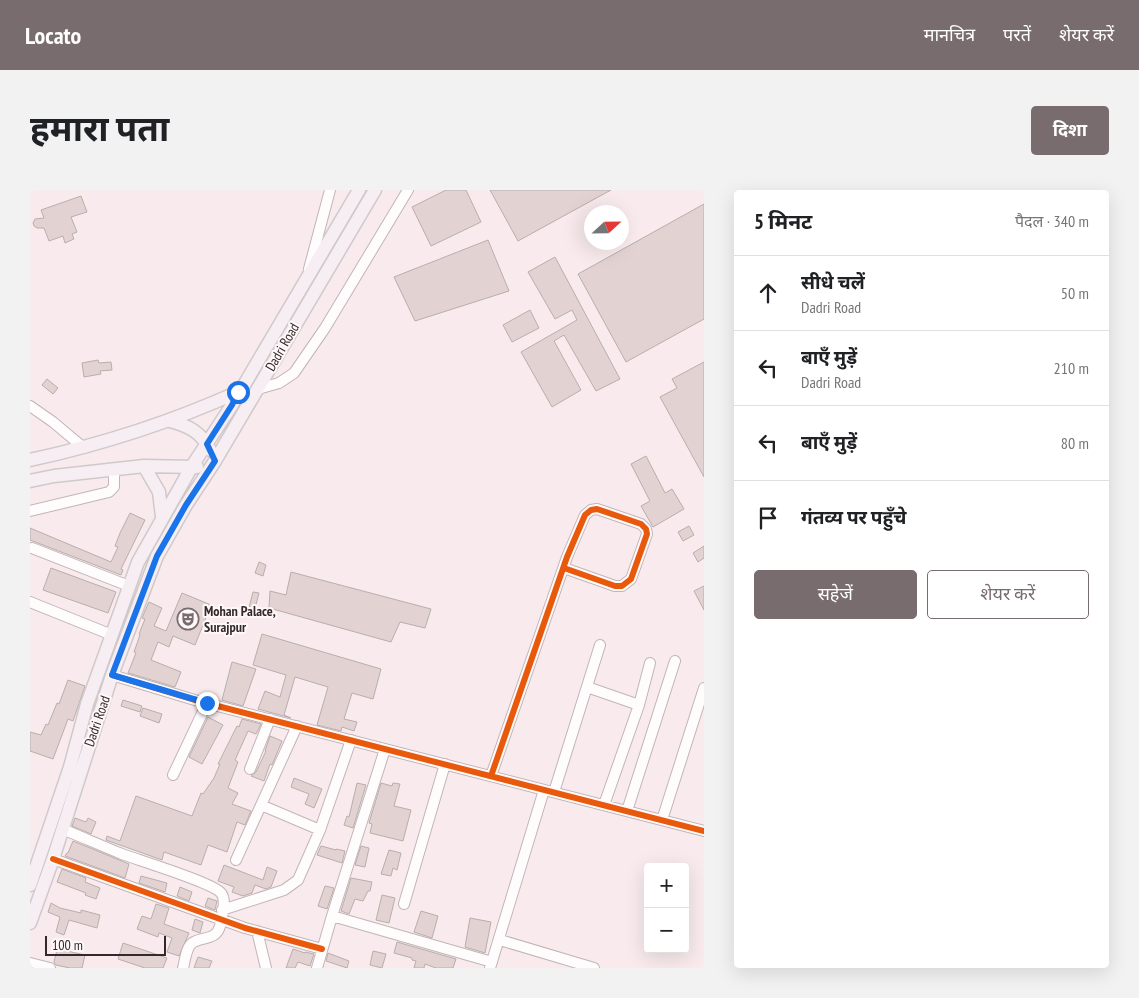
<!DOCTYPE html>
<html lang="hi">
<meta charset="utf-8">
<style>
:root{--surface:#fff;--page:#f2f2f2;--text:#202124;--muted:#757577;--line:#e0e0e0;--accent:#796c6e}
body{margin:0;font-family:"PT Sans Narrow","Noto Sans Devanagari",sans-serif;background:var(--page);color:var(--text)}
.controls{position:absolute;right:15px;bottom:15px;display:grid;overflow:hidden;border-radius:5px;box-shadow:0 5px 20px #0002}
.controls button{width:45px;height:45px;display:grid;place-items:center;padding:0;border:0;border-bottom:1px solid var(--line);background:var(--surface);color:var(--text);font:25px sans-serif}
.compass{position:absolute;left:554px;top:15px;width:45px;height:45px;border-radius:50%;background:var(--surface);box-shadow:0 5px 20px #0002;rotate:68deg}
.scale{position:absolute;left:15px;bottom:12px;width:121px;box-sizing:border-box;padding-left:5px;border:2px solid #34282a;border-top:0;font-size:14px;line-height:18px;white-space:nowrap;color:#34282a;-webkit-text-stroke:4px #fef8f9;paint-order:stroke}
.stop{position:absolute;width:15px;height:15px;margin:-11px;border:4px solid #1a73e8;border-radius:50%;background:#fff}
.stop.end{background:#1a73e8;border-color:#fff;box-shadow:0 1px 5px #0008}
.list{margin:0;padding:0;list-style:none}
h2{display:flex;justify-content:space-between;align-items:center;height:65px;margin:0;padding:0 20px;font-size:21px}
h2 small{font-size:16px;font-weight:400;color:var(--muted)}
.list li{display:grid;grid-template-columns:32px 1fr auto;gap:15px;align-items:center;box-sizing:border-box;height:75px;padding:0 20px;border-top:1px solid var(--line)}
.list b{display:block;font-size:19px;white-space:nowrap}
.list p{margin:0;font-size:16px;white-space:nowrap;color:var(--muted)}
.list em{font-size:16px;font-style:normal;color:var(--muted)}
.actions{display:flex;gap:10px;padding:15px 20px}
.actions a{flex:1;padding:11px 0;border:1px solid var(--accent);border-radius:5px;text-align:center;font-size:18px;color:var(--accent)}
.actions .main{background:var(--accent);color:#fff}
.icon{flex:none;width:28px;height:28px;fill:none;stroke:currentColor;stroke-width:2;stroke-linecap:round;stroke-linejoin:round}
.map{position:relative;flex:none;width:674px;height:778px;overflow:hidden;border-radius:5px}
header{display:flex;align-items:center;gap:30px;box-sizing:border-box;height:70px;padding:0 25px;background:var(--accent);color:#fff}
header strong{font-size:24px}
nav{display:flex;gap:28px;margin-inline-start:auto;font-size:18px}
.intro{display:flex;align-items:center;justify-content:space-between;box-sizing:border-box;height:120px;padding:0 30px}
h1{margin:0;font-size:35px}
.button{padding:12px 22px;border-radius:5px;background:var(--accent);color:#fff;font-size:18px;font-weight:700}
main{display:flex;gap:30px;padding:0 30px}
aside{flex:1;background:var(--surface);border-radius:5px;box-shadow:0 5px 20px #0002}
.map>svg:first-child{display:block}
</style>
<header>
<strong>Locato</strong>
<nav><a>मानचित्र</a><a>परतें</a><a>शेयर करें</a></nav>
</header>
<div class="intro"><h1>हमारा पता</h1><a class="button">दिशा</a></div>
<main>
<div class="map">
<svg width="674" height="778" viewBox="0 0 674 778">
<rect width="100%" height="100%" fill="#f9ebed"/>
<path fill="#e2d3d2" stroke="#b9adad" d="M416,0H436L451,32L401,56L382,17Z
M460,0H581L488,51Z
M51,6L57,22L41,27L47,42L42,44L44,49L35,53L33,46L19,51L14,38H7L4,36L3,33L5,29L14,28L11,20Z
M674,14V129L596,172L548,84Z
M458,50L479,101L385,131L364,87Z
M525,67L590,189L566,201L534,145L524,151L551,200L522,217L491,162L547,130L542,120L525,129L498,82Z
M500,120L509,138L482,152L473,135Z
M68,170L69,173L81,172L82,180L70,181L71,184L54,187L52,173Z
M674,172V287L630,207L647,198L642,189Z
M17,189L28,198L23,204L12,195Z
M616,266L635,303L642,299L654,319L623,337L611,316L620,311L601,274Z
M100,323L115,330L91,379L93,380L91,385L0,350V338L81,372L88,357L85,356L90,343Z
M659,336L664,345L653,351L648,342Z
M674,356V368L668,372L663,363Z
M229,372L236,375L233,386L225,383Z
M21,378L86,402L78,423L13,400Z
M261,382L401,419L395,438L370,432L361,452L239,418L240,401L256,405Z
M674,396V420L664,401Z
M223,402L229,403L223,426L217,425Z
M152,403L181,415L165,455L143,446L139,457L128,452L121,470L151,482L145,497L98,483L106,463L104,462L110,445L109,444L115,429L112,428L119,412L132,418L124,436L136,441Z
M232,444L351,479L343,509L322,503L314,529L327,532L324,541L312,537L311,541L287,535L298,497L265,487L254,525L261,528L228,519L235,501L250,507L256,485L223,475Z
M202,472L226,479L213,516L192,510Z
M38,490L55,496L43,531L38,529L23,569L0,561V542L11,545L16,534L18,535L27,513L29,514Z
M93,510L112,516L110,522L91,516Z
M113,518L132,524L129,533L110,526Z
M178,527L193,535L172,574L159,567Z
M212,529L231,534L226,544L218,541L205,570L208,572L198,598L208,603L202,614L221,621L215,635L207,632L197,662L178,655L171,675L134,662L132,670L76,650L77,646L90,651L106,606L162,626L171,603L173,604L184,588L190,574H188L207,536L209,537Z
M240,546L252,551L242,575L240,574L234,591L221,586L226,582L236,561H235Z
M264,588L292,599L284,618L275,614L279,604L261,597Z
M327,593L336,595L323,638L314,635L317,626L319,627Z
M351,593L362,596L363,593L370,594L364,616L381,620L373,651L340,643L342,634L339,633Z
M45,628L56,632L58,628L66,632L61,644L42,636Z
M43,651L99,674L95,688L35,666L37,663H38Z
M291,656L306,660V659L315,661L312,673L287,665Z
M331,656L339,658L335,677L325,675Z
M359,660L371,663L367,680L363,678L361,686L351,684Z
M194,675L233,690L237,677L247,681L241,697L236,699L225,695L222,703L213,706L202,702L204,697L188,691Z
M32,679L56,688L55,692L70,698L66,709L55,705L56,703L27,692Z
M111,686L137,693L135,702L109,693Z
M321,688L342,692L340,701H338L333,711L325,709L319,724L311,721Z
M295,696L304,698L297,719L288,716Z
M150,697L162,702L159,711L147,706Z
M352,705L365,708L359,733L346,730Z
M178,708L187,711L185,720L175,716Z
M21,713L30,718L51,723V720L70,725L67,738L39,730L34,745L26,742L30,727L18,722Z
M126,714L139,718L134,734L159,743L149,766L137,762L142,748L129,743L128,747L107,739L112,726L121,729Z
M391,721L408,726L402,748L384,742Z
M440,728L461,732L455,763L435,757Z
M165,729L173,732L170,743L162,740Z
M367,752L426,769L423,778H406L395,774L394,778H384L386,771L382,770V768L364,763Z
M93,753L137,768L133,778H115L88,769Z
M28,756L37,758V761L55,765L52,778H40L26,775L24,772Z
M263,759L275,763V762L284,764L280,776L268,772L265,778H256Z
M343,761L356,764L352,778L340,775Z
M298,763L319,771L317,778L296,771Z
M168,767L182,771L179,778H164Z"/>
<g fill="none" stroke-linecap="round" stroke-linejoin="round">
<g stroke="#c1b5b7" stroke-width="12">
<path id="minor" d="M279,79L300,0
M228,199L249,193L264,183L295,138L378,0
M0,216L23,232L54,258
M0,321L79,302L84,297V279
M2,358L99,396
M0,412L82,445
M82,485L168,511L674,641
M557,497L609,515
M220,579L240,529
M143,585L177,513
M461,586L537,367L555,325L561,320L567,319L611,334L616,339L617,344L601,389L592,396H585L534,378
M524,602L570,455
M231,615L290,640
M574,615L609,515L620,473
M597,621L645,471
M632,630L674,498
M32,639C52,647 72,656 92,664C108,670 184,693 191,703C197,710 192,727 190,736C186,751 172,746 162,753C156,758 155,771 153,778
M23,669L215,738L292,759
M206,670L267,536
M374,714L415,574
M192,720L254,700L268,690L290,640L321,550
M302,726L462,772
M227,741L236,778
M470,750L564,778
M0,773L20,778
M287,778L302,726L355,559
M460,778L514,600"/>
</g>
<g stroke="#d0c9ca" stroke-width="15">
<path id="major" d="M140,231C159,236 171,242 180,260
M0,270C74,254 139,233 208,202L214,195L329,0
M114,276L129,302L132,327
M0,291L24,286L114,276L167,277
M0,695L40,577L57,514L108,372L162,276L202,215L208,202
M0,733L23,669L82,485L127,366L156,315L185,271L345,0"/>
</g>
<use href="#minor" stroke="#fefcfc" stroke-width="10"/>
<use href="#major" stroke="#f6eef2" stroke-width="12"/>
<g stroke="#fef8f9" stroke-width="9">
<path id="cycleway" d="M82,485L168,511L674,641
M461,586L537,367L555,325L561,320L567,319L611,334L616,339L617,344L601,389L592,396H585L534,378
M23,669L215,738L292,759"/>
</g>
<use href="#cycleway" stroke="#e8590c" stroke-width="6"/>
</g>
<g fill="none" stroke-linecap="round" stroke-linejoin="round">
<path stroke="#1a73e8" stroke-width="6" d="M177,513L82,485L127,366L156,315L185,271L177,254L202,215L208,202"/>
</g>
<defs>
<g id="theatre-ring" transform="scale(1.125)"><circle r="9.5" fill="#fef8f9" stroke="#796c6e" stroke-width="1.5"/><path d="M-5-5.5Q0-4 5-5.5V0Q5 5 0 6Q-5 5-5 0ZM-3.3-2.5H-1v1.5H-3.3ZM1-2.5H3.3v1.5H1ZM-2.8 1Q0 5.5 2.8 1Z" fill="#796c6e"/></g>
</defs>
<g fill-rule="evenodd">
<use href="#theatre-ring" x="158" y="429"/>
</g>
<g text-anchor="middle" stroke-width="4" stroke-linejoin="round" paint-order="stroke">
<g font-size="14" fill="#34282a" stroke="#fef8f9">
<text transform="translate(252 157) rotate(-60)" y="5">Dadri Road</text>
<text transform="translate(67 531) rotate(-71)" y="5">Dadri Road</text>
</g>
<g font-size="14" font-weight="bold" fill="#34282a" stroke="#fef8f9" text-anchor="start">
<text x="174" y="426">Mohan Palace,<tspan x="174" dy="16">Surajpur</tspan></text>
</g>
</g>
</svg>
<div class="controls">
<button>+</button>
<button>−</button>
</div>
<svg class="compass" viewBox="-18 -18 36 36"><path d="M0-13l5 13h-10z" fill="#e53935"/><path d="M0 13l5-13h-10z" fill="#757577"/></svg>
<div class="scale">100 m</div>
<div class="stop" style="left:208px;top:202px"></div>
<div class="stop end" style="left:177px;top:513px"></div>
</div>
<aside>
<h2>5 मिनट<small>पैदल · 340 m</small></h2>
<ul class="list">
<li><svg class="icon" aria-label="ahead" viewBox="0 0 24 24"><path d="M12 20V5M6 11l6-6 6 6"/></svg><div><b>सीधे चलें</b><p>Dadri Road</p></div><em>50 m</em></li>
<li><svg class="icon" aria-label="left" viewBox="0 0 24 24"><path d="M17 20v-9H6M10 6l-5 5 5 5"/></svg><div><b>बाएँ मुड़ें</b><p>Dadri Road</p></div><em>210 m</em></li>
<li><svg class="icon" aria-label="left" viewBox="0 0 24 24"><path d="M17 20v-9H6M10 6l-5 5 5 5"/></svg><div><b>बाएँ मुड़ें</b></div><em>80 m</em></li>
<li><svg class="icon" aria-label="arrive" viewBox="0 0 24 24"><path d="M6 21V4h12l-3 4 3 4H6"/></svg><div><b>गंतव्य पर पहुँचे</b></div></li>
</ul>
<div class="actions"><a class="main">सहेजें</a><a>शेयर करें</a></div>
</aside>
</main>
